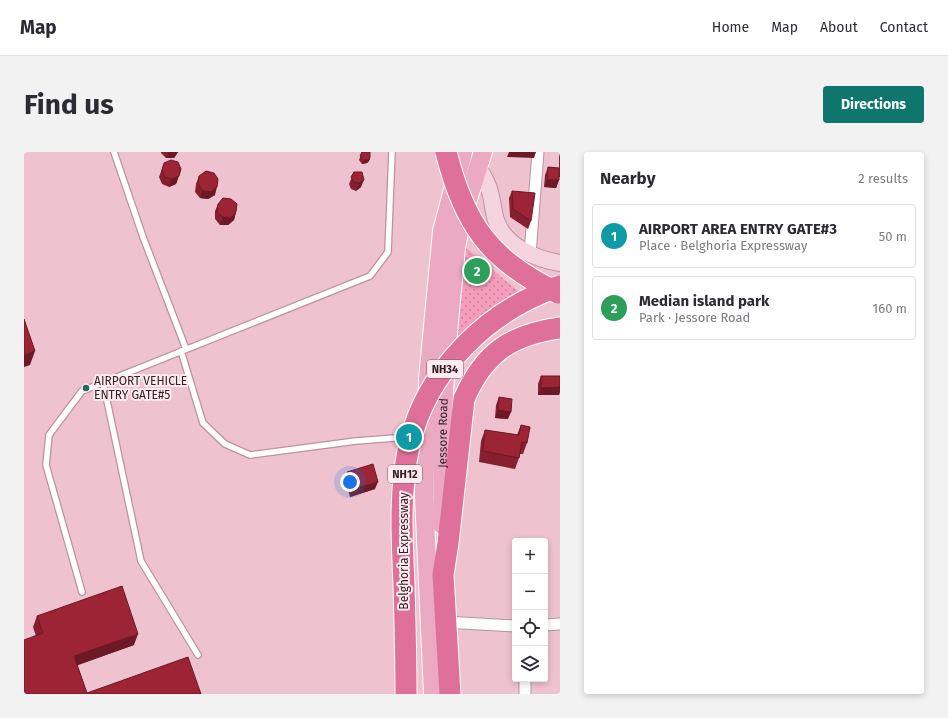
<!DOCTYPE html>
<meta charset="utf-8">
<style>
:root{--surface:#fff;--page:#f2f2f3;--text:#2b2b33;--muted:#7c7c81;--line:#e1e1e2;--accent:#0f766e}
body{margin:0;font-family:"Fira Sans",sans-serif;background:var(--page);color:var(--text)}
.controls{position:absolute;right:12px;bottom:12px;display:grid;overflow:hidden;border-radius:4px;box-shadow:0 2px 6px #0003}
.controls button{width:36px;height:36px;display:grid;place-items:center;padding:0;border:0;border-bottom:1px solid var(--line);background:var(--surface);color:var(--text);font:20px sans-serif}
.you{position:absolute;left:326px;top:330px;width:14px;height:14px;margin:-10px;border:3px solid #fff;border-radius:50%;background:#1a73e8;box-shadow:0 0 0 6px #1a73e833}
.badge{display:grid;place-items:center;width:26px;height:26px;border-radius:50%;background:var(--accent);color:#fff;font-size:13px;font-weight:700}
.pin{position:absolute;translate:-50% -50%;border:2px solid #fff;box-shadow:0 1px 4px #0006}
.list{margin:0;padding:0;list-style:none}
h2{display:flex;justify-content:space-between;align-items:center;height:52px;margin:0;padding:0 16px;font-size:17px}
h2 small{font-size:13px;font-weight:400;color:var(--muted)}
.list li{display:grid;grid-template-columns:26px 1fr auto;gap:12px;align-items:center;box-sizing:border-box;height:64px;margin:0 8px 8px;padding:0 8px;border:1px solid var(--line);border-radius:4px}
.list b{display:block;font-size:15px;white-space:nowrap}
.list p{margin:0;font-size:13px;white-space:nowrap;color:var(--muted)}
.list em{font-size:13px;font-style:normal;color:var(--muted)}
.icon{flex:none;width:22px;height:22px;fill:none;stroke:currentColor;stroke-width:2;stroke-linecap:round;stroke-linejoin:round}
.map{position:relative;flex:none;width:536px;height:542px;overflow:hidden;border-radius:4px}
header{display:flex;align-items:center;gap:24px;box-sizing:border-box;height:56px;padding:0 20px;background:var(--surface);border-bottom:1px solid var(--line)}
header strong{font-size:19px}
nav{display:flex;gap:22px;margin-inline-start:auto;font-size:14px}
.intro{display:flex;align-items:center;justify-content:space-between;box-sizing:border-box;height:96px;padding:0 24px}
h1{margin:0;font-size:28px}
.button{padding:10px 18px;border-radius:4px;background:var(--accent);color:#fff;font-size:14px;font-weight:700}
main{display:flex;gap:24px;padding:0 24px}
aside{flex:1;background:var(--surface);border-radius:4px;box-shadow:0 2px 6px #0003}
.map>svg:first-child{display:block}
</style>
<header>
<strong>Map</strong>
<nav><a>Home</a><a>Map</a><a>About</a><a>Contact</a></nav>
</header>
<div class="intro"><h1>Find us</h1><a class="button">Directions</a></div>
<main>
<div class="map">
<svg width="536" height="542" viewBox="0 0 536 542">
<defs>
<pattern id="park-dots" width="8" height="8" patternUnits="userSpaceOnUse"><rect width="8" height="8" fill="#f69dbb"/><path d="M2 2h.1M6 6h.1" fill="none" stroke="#c88098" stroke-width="1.8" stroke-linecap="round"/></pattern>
</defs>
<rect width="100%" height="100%" fill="#eec2cf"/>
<path fill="url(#park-dots)" d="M440,94L499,143L428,191Z"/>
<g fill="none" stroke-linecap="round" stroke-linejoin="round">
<g stroke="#bc929f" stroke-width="8">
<path id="lane" d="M90,0L119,85L162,197
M157,199L179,271L201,292L226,303L332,289L384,285
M79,230L117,409L174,503
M58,440L22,313L25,283L58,239L346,124L364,100L368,0"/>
</g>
<g stroke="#bc929f" stroke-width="13">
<path id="street" d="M506,102L514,0
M421,470L491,474
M521,473L536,472
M501,527V542"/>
</g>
<g stroke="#bc929f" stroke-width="18">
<path id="secondary" d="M445,13L454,15C459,23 464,31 466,40C469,50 469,61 473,71C483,95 512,107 536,111"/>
</g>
<g stroke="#fff" stroke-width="20">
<g id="primary">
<path id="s1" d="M418,373L419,262L422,202L432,96L437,69L459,0"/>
<path d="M409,542L400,343L404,227L418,79L439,0"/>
</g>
</g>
<g stroke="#fff" stroke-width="23">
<path id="highway" d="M426,542L419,423L424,391L440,247C460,201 486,183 536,176"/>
</g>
<use href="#lane" stroke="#fff" stroke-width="5.5"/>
<use href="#street" stroke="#fff" stroke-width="11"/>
<use href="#secondary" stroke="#f5d4e0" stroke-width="16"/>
<use href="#primary" stroke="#eba9c2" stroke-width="18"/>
<use href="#highway" stroke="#de7099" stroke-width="21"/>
<g stroke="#fff" stroke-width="23" stroke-linecap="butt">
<path id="highway-bridge" d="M422,0C440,72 466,109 534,141
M382,542C382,506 381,469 380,433C378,387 375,340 385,294C402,218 464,158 536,134"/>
</g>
<use href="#highway-bridge" stroke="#de7099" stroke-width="21"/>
</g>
<path fill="#861f2e" d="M137,0H154L150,6H142L137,1Z
M338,0L346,5L345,9L343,11L338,12L335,8Z
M536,1V25H535V28L532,36L520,35L521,23L524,15L535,16V5Z
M140,11L157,17L152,32L145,35L138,32L135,25Z
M330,20L337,35L332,39L327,37L325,32Z
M175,24L191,43L184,47L176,46L171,40L172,32Z
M488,39L507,69L504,77L486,65L485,46Z
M194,52L212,60L210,68L204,73H196L191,67V59Z
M517,224H536V239L535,243H514V232Z
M475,245L484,267L471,266L472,253Z
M497,273L503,291L499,302H496L495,306L491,317L455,310L457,289L461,278L493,283Z
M323,320L351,337L326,345L321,328Z
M13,464L110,493L53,513L63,541L0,542L12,484L9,475Z"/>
<path fill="#6d1925" d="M145,0H154L150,6H142Z
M485,0H512L510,6L483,5Z
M346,5L345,9L343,11L338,12L340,8Z
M155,24L152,32L145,35L148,27Z
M340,28L337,35L332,39L335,31Z
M523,28H535L532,36L520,35Z
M193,35L191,43L184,47L176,46L179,39Z
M212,60L210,68L204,73H196L199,65Z
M11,199L6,213L0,215V203Z
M536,235V239L535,243H514L517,236Z
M474,258L487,260L484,267L471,266Z
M354,330L351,337L326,345L329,337Z
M114,482L110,493L46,516L50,504Z"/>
<path fill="#9c2435" stroke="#6d1925" d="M338,0H346V5L345,8H340L336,4Z
M147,8L154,10L157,17L155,24L148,27L141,25L138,18L140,11Z
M524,15L535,16V28H523Z
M182,19L190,21L194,27L193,35L187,40L179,39L174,32L175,24Z
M330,20H338L340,28L335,31L330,30L327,25Z
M488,39L511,41L507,69L489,57Z
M199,46L207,47L213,52L212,60L207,66L199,65L193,60L194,52Z
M0,167L11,199L0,203Z
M517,224H536V235L517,236Z
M475,245L488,247L487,260L474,258Z
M497,273L506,275L503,291L498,290L495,306L459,299L461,278L495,283Z
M349,312L354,330L329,337L323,320Z
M98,434L114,482L50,504L63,541L164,505L177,542H0V488L19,481L13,464Z"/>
<circle fill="#256a5c" stroke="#fdebf0" stroke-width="1.5" cx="62" cy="236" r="4"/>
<g text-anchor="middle" stroke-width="4" stroke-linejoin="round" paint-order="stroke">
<g fill="#fdebf0" stroke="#6f5e63" stroke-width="1">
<rect x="403" y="208" width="36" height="18" rx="3"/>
<rect x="364" y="313" width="34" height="18" rx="3"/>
</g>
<g font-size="11" font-weight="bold" fill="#322127">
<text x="421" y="221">NH34</text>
<text x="381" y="326">NH12</text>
</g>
<g font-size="12" fill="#322127" stroke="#fdebf0" text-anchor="start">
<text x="70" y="233">AIRPORT VEHICLE<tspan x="70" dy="14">ENTRY GATE#5</tspan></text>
</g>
<g font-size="12" fill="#322127" stroke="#fdebf0">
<text dy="4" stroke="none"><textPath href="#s1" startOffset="92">Jessore Road</textPath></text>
<text transform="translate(380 399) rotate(-90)" y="4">Belghoria Expressway</text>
</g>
</g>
</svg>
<div class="controls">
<button>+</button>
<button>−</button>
<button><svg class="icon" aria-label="locate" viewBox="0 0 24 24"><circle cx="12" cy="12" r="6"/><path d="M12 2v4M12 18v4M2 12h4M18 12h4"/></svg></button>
<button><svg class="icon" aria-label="layers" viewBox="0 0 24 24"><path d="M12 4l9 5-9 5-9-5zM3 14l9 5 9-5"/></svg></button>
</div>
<div class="you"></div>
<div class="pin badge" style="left:385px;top:285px;background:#0f9aa8">1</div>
<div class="pin badge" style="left:453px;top:119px;background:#2e9e5b">2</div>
</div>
<aside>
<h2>Nearby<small>2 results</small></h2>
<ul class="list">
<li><span class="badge" style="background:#0f9aa8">1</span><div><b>AIRPORT AREA ENTRY GATE#3</b><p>Place · Belghoria Expressway</p></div><em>50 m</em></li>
<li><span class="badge" style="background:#2e9e5b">2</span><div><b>Median island park</b><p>Park · Jessore Road</p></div><em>160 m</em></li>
</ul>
</aside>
</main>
